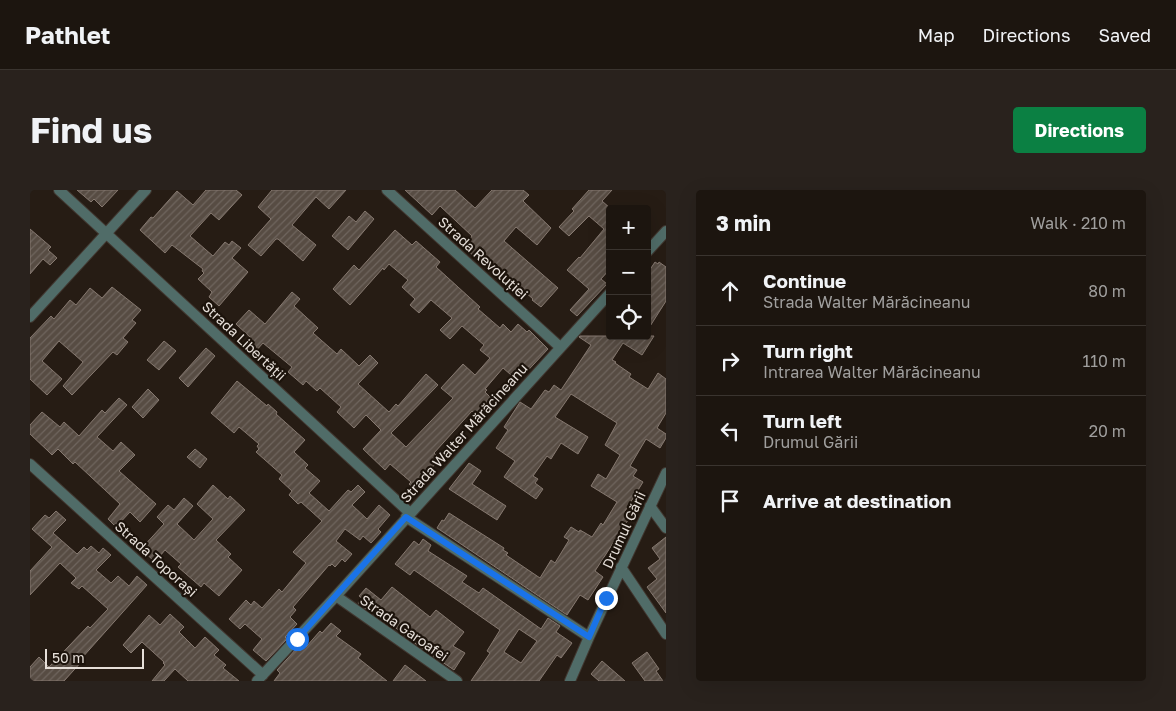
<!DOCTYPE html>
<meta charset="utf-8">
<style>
:root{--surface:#1c150f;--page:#29221d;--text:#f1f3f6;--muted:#a09f9e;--line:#3a342f;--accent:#0b8043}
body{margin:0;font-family:"Golos Text",sans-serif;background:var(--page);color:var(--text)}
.controls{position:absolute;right:15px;top:15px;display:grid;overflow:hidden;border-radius:5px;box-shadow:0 5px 20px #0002}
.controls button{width:45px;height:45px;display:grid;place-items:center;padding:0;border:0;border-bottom:1px solid var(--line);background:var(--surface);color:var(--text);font:25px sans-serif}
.scale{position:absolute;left:15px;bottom:12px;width:99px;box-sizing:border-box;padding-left:5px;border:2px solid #e6dfd9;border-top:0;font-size:14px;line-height:18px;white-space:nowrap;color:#e6dfd9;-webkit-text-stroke:4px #1c130b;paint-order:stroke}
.stop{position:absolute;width:15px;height:15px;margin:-11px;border:4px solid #1a73e8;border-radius:50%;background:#fff}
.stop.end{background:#1a73e8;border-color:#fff;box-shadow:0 1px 5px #0008}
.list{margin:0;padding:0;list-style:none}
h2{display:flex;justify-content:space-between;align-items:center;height:65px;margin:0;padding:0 20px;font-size:21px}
h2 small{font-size:16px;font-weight:400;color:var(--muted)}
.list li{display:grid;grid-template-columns:32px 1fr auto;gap:15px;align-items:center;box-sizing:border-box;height:70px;padding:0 20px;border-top:1px solid var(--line)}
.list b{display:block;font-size:19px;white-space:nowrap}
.list p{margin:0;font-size:16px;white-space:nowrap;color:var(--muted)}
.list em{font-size:16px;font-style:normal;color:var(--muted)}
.icon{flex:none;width:28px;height:28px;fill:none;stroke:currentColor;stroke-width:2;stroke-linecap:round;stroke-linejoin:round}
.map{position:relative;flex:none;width:636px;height:491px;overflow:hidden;border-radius:5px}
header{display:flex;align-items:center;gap:30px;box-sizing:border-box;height:70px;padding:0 25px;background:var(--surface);border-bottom:1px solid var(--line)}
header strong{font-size:24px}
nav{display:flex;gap:28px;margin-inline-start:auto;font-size:18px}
.intro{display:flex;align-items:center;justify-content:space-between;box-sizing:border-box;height:120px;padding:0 30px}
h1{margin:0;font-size:35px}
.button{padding:12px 22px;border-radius:5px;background:var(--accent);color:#fff;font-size:18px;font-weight:700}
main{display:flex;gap:30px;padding:0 30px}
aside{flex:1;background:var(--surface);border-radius:5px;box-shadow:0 5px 20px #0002}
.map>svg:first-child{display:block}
</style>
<header>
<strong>Pathlet</strong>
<nav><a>Map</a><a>Directions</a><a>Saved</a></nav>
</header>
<div class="intro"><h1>Find us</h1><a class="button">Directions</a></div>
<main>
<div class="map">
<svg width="636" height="491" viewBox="0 0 636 491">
<defs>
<pattern id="building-hatch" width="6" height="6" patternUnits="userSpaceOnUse" patternTransform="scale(1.25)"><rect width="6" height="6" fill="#574c43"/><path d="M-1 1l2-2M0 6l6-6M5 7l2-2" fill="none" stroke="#6f655e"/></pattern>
</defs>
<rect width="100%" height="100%" fill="#261c14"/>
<path fill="url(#building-hatch)" stroke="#867970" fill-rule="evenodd" d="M47,0H88L72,17L64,9L61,12Z
M176,0H206L212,5L189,30L181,23L160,46L183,66L195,52L199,55L202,51L211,58L202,68L218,82L189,116L179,107L182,102L168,89L174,83L172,81L173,79L142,55L135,63L110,40L121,27L123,28L147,1L163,15Z
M242,0H316L299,19L286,7L262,35L286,55L273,71L248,49H246L231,66L218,55L241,29L228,17Z
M375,0H425L445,18L462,0H493L499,5L493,11L521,38L507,55L486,37L474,51L528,98L511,117L502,110L503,109L459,70L455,75L433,57L442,46L410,16L402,25Z
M559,0H582L572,11L580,18V79L571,89L577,94L547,126L540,120L559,99L537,80L549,67L550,68L574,39L559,26L539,46L529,37L544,21L542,19Z
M335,21L344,29L318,60L302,46L319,26L326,32Z
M0,39L21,57L18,60L27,68L20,75L13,69L0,84Z
M365,40L382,55L386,51L410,72L406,77L450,117L448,119L470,138L473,134L481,142L488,134L497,142L499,140L518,159L488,191L473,178L455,199L457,200L455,202L461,208L446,224L442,221L404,263L406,265L404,267L408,271L395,285L398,288L386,301L379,294L381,292L360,274L355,280L333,259L351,240L336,225L324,238L307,222L311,217L290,198L287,201L276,191L273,195L258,182L262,177L233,153L225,162L215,154L221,148L206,134L219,120L235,134L262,102L270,109L264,116L288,138L283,143L307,164L311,159L329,176L340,165L348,173L328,194L359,222L366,214L368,216L396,184L408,195L361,243L376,257L423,208L411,198L433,174L445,185L460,168L450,160L454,155L432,136L420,149L410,140L422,128L401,110L389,123L380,115L385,109L372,97L378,90L359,74L354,80L353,78L320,115L303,99L324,75L329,80Z
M625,72L628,74L629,72L636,77V111L617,141V84Z
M82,97L111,120L102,130L106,133L93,148L98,152L87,165L83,162L42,205L33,196L53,172L29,151L12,171L32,189L17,205L0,189V148L21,126L24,129L40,110L46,115L60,98L72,108Z
M550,146H624L612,165L593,153L582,170L586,172L585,173L601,184L599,187L618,199L628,183L636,189V223L627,238L636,244V248L630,258L616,249L600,276L607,280L603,286L613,292L594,323L600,327L565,381L573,387L558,410L550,405L537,425L407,338L412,330L414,331L419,323L474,358L473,360L478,363L476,365L510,388L521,370L525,373L539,350L534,347L541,337L549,342L550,340L562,347L571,333L573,335L587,312L561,296L568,284L576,289L590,265L575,255L587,233L541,204L525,227L558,247L548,264L531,253L521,269L517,266L503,286L508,289L505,293L513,299L506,309L474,287L485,271L466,258L478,240L474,237L490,212L501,219L515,200L519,202L524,195L531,200L561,155L549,147Z
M134,151L146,161L129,180L117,170Z
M176,158L185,166L158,197L149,188Z
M207,191L237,216L238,214L247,222L246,224L275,250L264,262L278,275L275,278L290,291L279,303L299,321L318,300L321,302L328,295L335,302L322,315L337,329L349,315L360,325L348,339L351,342L341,353L333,346L330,350L315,339L306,351L322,364L315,372L312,369L305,377L302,374L300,376L299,375L263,417L266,420L260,427L267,434L255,447L257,449L236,471L223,460L232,449L215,434L210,439L199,429L216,410L221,415L224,411L232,418L249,399L252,402L276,373L263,362L292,331L271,312L268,314L259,305L262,301L249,289L252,285L226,262L229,259L227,256L229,254L209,237L204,243L181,223Z
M118,199L129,210L113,228L102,217Z
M89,208L97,215L67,247L83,261L91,252L105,265L89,281L126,314L110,332L100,322L86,337L78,329L90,314L45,272L43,274L28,259L22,265L18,261L0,244V235L12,222L30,237L34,232L49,246L72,220L75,223Z
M165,259L177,269L170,278L157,267Z
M439,273L451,281L442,294L476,316L467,330L419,299Z
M183,295L198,309L200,306L215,320L186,350L201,364L198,367L212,380L189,406L174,393L171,397L148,377L151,374L135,360L125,372L111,359L134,334L127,327L138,315L144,320L154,308L163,316L147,334L164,350L183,329L167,314Z
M26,321L36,330L23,343L47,364L54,357L57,360L61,356L69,363L73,358L81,365L66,380L81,393L88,386L99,396L107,386L117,395L51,469L53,470L34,491H0V477L9,467L19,477L58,436L60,438L78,419L52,396L49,399L41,393L46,388L30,373L0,405V381L22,357L2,339L15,325L19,328Z
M636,347V423L617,397L627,389L618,378L630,369L622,358Z
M393,349L401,355L398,361L437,386L432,392L449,403L453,398L511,439L518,428L530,436L526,442L542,453L531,468L527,465L509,491H441L460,463L457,461L470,440L384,380L380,385L365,374L384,351L389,355ZM489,439L507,451L491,473L474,462Z
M362,397L400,427L406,420L434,442L423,456L435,463L424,480L386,454L342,419L340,422L328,413L332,408L329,406L336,398L351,410Z
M140,424L154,437L149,442L165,458L175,447L189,460L184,465L196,475L193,478L209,491H158L145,479L134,491H122L135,475L133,473L134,472L112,452L101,463L93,455L119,425L130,435Z
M301,433L311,441L306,446L331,464L328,468L357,491H244L250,483L247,480L267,458L270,461L274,455L276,457L290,441L292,443Z
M617,462L629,479L626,481L633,491H615L602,473Z
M572,471L595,491H569L561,484Z
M375,475L396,491H363Z"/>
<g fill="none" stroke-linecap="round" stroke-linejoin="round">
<g stroke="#413730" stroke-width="12">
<path id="minor" d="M29,0L380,323
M357,0L530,157
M617,62L636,41
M0,127L116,0
M0,274L233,485
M620,316L636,338
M376,327L559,447
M591,377L636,444
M306,406L427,491
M227,491L306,406L580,103
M540,491L559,447L636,283"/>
</g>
<use href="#minor" stroke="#506c68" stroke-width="10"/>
</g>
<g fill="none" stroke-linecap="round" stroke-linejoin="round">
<path stroke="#1a73e8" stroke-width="6" d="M267,449L376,327L559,447L576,408"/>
</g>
<g text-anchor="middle" stroke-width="4.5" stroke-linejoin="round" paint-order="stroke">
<g font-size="14" fill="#e6dfd9" stroke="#1c130b">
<text transform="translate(453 68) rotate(42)" y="5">Strada Revoluției</text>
<text transform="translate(214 151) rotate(43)" y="5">Strada Libertății</text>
<text transform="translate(434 243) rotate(-48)" y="5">Strada Walter Mărăcineanu</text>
<text transform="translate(594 340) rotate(-65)" y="5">Drumul Gării</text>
<text transform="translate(126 369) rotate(42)" y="5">Strada Toporași</text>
<text transform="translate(374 438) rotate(35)" y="5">Strada Garoafei</text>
</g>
</g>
</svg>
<div class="controls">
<button>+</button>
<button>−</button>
<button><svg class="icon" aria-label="locate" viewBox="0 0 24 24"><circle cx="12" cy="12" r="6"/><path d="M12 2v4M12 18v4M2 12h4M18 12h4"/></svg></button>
</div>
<div class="scale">50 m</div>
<div class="stop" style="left:267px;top:449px"></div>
<div class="stop end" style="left:576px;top:408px"></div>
</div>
<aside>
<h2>3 min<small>Walk · 210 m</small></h2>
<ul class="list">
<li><svg class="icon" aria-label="ahead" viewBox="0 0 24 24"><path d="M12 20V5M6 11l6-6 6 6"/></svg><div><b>Continue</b><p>Strada Walter Mărăcineanu</p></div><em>80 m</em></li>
<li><svg class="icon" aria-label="right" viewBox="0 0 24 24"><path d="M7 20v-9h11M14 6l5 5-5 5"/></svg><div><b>Turn right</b><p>Intrarea Walter Mărăcineanu</p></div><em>110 m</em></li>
<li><svg class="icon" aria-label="left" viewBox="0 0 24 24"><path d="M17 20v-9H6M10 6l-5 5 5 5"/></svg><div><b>Turn left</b><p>Drumul Gării</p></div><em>20 m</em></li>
<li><svg class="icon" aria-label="arrive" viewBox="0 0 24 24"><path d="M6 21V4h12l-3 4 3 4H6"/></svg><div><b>Arrive at destination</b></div></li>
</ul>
</aside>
</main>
